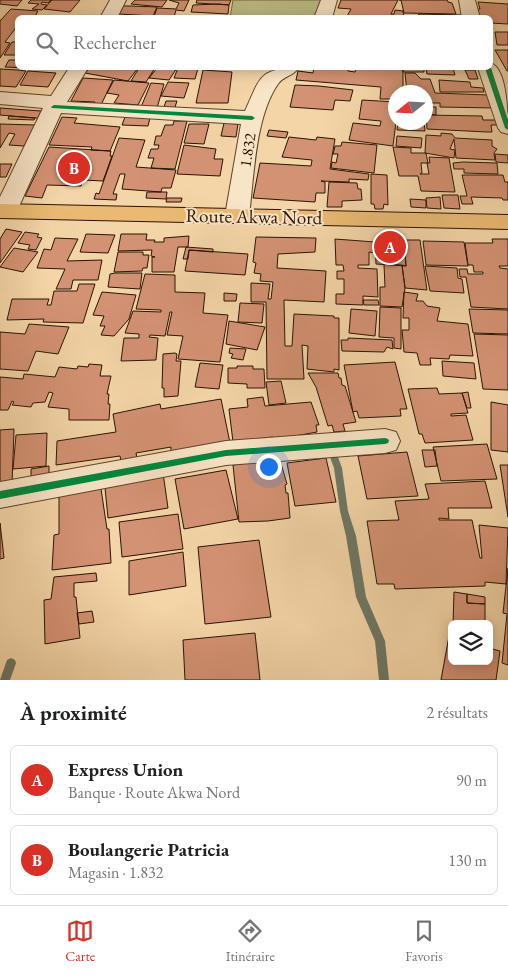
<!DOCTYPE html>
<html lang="fr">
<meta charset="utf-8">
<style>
:root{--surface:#fff;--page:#f2f2f2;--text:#202124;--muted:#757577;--line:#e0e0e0;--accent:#d93025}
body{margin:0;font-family:"EB Garamond",serif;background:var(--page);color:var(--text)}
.controls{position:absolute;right:15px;bottom:15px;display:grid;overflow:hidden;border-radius:8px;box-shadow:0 2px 12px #0003}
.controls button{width:45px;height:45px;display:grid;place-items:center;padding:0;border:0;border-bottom:1px solid var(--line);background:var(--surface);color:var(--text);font:25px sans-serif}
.compass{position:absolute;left:388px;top:85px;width:45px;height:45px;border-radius:50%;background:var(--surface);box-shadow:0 2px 12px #0003;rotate:252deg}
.you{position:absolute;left:268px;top:466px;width:18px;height:18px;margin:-12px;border:4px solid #fff;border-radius:50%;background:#1a73e8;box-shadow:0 0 0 8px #1a73e833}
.badge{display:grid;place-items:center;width:32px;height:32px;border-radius:50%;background:var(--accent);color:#fff;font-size:16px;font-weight:700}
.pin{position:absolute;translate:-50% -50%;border:2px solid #fff;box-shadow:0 1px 5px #0006}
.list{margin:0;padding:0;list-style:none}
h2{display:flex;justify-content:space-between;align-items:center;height:65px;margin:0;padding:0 20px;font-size:21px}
h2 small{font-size:16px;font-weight:400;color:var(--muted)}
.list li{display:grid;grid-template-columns:32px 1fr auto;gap:15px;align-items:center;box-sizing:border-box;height:70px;margin:0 10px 10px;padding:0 10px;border:1px solid var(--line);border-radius:8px}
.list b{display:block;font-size:19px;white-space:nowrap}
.list p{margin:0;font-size:16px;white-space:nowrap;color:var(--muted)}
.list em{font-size:16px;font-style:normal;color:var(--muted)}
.icon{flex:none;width:28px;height:28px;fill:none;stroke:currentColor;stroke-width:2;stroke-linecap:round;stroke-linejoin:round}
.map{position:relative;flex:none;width:508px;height:680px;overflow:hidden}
.search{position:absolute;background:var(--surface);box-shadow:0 2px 12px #0003;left:15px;right:15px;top:15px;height:55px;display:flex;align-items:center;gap:12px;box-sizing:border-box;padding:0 18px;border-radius:8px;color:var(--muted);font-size:19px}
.sheet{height:225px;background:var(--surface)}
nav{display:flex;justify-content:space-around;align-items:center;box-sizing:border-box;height:70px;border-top:1px solid var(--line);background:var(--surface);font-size:14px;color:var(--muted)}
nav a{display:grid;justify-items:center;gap:2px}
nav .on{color:var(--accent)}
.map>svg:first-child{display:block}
</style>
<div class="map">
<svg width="508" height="680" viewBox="0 0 508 680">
<rect width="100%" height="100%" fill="#f4d5a8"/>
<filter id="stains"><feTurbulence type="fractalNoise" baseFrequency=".004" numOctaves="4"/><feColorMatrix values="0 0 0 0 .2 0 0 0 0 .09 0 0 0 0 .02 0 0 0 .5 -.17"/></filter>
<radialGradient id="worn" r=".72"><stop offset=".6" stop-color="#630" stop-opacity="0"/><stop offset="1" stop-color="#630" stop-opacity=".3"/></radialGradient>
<path fill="#bdbd86" stroke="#736844" d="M233,0H323L317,17L230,18Z"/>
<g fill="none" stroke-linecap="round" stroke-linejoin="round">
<path fill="#6e7764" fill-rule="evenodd" d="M331,446L334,447L335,449L342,468L348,511L356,536L366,597L385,641L389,680H379L375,641L356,597L346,536L340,511L334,468L327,449L328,447Z
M11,658L15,660L16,663L10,680H0L7,660Z"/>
</g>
<path fill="#d49274" stroke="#291403" d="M0,0H22L17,6L0,4Z
M31,0H51L48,3L42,2L41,4L47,5L42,10L32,9L39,4L28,3Z
M52,0H80L70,12L44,9Z
M135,0H167L162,7L131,4Z
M169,0H189L184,11L176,10L174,17H154L157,8L176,9L179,3Z
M197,0H231L229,5L196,3Z
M341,0H398L391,14H394L395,10L403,11L404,18H346L351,9L338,8Z
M399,0H447L448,2L452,3L456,14L404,13L401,0Z
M478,2L508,4V24L490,23V18H479L477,9H480Z
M219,4L229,5L228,14L191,12L193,5Z
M123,6H131L157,7L153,16L119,14Z
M11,9L38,11L34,18H18V25L5,42L10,43L0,58V21Z
M419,14L461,15V18H416Z
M495,32H508V45H497Z
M12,42H18V55H4Z
M495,50H508V71H507Z
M9,60H18V68H26L5,67Z
M90,68H138L128,81L85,73Z
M139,68H155L146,82L131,81Z
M157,68H177L169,80L149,78Z
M178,68H198L195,79L174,78Z
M314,68L332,69V68H348V71L355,72L356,68H403V88L401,92H396V97H391V99H380L381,87L296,80L298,71L313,73Z
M403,68H424V72H403Z
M426,68H453L455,75L427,74Z
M0,69L18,70L26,71L16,87L0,86Z
M203,70L232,72L228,103H196Z
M465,70H475L478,79H469Z
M28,71L56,73L48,87L20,85Z
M405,73H415L421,79H430L435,93L489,95L495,108L440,107V103H426V92H407Z
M83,78L113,80L100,107H93L95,102L71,101Z
M114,80L126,81L149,83L138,105L114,103L119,95L107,93Z
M439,80L470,82L471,87L483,88L484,92H440Z
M168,82L189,83L184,98L161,96Z
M151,83L164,84L157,108L141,107Z
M295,85L319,86L353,90L350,101L335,100L333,110L290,107Z
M362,100L396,102V122L393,146L349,140L353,123L380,126L381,121L359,119Z
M166,101H177L174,110H163Z
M426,107H436V115L426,114Z
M0,108L41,111L38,118H35L0,115Z
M426,115L482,116L483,120H495L497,125H491L492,132H487L427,129Z
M9,116L35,118L34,120L8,119Z
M62,117L77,118L74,123L120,127L110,151L91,150L92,147L49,145Z
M125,117L150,118L148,126L122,125Z
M174,121H187L175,169L151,168L154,158H148L151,149H158L159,145H154L156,136H161L165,125H173Z
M398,122H424L425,131L397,130Z
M224,123L238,124L236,137L221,136Z
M0,124L35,125L24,146L9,145L15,134L9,133L0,148Z
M189,124H209L204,144L184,143Z
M269,130L288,132L286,138L267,136Z
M441,133L452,134L455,138L492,140V146L497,149L494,153L495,160L456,158L454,139L450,149L455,150L454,158L425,153L426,135L441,136Z
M397,136L422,138L421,148L396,146Z
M289,137L316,140L317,137L335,139L330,169L369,174L368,180L349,179V182L321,181L325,182V193H316L315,202L253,198L260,163L311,166L312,160L282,157Z
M119,138L145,140L136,167L176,170L171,188H162L161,192L122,189L125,174H120L113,194H117L116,200L94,199L96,193L99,194Z
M342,142L377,145L374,173L331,168L332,162L336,163L338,154H333L335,146H341Z
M184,145L216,149L214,159H223L220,176L177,174Z
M49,147L111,151L110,156H112L103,181L83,180L81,186L47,185L42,198L25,196Z
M393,147L411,148V153H426L428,163H421L422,173L420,174H429L427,163H430L429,157L449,158L455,192L421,191L418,176H399Z
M495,154L508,155V163L496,162Z
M463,162L497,163L498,174L464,173V169H454L453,163Z
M0,164H12L6,177H0Z
M371,174L387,175L388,205L384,204L383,209H375L374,204H371Z
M462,175H503L505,182H508V200H503L502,198L471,197L473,204H462L460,196H467Z
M329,182L357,183L358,189H361L362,200L342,201V207H327Z
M147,192H167L166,199L146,198Z
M442,195H458L460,209L444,208Z
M440,197L441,209L427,208L426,198Z
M167,198H182L181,202H166Z
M410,199L426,200V208L411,207Z
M6,229L22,232L0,263V239Z
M25,232L39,234L37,237L42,238L36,250L28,249L30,245L18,243Z
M86,234L115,235L108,253L80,252Z
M121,234H147L146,240H155L154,242H164V238L189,236L188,247H178L174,272H152V257H155L151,256L152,250L118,251Z
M256,237L316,238L315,252L278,254L277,268L326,271L324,302L284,300L285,346H292L294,314L334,316V318H339V370L334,369V372L307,369L308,346L302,345L304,379H267L266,302H251V283L270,284L268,299H271L273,282L260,281L261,274L254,273L256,263L253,262Z
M55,238L78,239L67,261L102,260L98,280H73L71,289H56L65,269L37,268L44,249L51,250Z
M335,239L375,242L376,253L369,252V265H358V268L377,269L378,297L363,296V305L336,304V294H344V279H337V271H344L343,265H336Z
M375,239L404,240L406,266L376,264Z
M492,239H508V266H499L500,268L508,269V309L471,307L466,277H460L459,269H467L468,274H483V272H474L473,265H468L465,243H493Z
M404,240H420L427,290L405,288L402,265L406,266Z
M423,241L464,242L468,266L426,265Z
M186,247L213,249V252L189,250L188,259H183Z
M14,248L38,252L23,272L0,267Z
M189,250L248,254L245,275L185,271Z
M118,252H143V255H149L147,268H143L142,271L114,272Z
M384,264L402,265L405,288L402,307L380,306V287H385Z
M425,266L457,268L458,278L462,279L464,293L430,291Z
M115,273H142L140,289L108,287L110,274Z
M145,274L175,275V292L205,293L203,313L228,315L220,362L178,359L183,336L167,335L172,312H170L165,336L150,335L149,337L158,338L156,360L121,361L124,338H139V334L125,333L133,311L161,312V310L136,309Z
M79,284H95L83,323L43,322L44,319L7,320L12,299H49L47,305H51L54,291H77Z
M102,292L136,295L129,319L114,336L101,335L105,326H100L104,316L93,315Z
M404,292L418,294L416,301H423L427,306L440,308L437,321L468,324L473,356L450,355L449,359L430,358L431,365H420L417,353L404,352L402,330H409V318H403Z
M224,293L237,294L236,301H224Z
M363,300H378L379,305H364Z
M240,303L264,304L262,323L238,322Z
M380,307L401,308V349L394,348V338L379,337Z
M351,309L377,311L375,336L349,333Z
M469,309L508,310V334L473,333Z
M229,321L265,327L257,350L226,344Z
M29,324L69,327L58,354L36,351L28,371L0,369V332L25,334Z
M474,334L508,335V390L483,389Z
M348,338L392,340L393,349L387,347L384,352L342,351L341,340H348Z
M230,348L246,349L243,360L231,358L233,354L229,353Z
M175,353L177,354L176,361H181L178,396L164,397V388H162L163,354Z
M442,361L474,363L476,379L443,376Z
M395,362L407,409H400L401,416L359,418L357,411L353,412L344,365Z
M200,363L223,365L219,389L195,387Z
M89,364L102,365L100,376H111L107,394H109L108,404H110L109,420H69V409L48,407L53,393L49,392L45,402L33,403L31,407L12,405L14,402L12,401L8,410H0V377L23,379L24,374L55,377L59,367L77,369L78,366L88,367Z
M237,366H253V369H264L265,388H247V384L228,383V368H237Z
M308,373H338L339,378H341L342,385L345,386L356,422L343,424L345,431L334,432L332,425L328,426L316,387Z
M281,381L286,403L269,405L266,382Z
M437,388L439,394L462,393L468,413L451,414V416L466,415L473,440L425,443L422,434H419L408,389Z
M468,392L471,408H467L462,393Z
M263,397L265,406L311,402L319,425H316L317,432L295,436L277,447L273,437L233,442L229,409L248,407L247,399Z
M221,399L230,443L171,452V447L136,453L138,463L122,466L120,456L56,465L57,441L116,432L113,414L160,404L161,409Z
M491,402L508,405V452L491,450Z
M14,429L12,485L0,486V430Z
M47,433L46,466L13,469L16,435Z
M487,444L497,479L441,481L433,447Z
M422,450H435L437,466L425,467Z
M407,452L418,496L367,499L358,456Z
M326,458L336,502L295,506L287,463Z
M280,460L287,484L285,485L286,493H288L290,518L268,521L239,522L233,465L242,464L241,461Z
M500,465H508V517Z
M49,466V477L31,479V469Z
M226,470L238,519L184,529L175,479Z
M163,473L168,508L108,518L104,478Z
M485,481L492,508H448L449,519L439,518V520H472L480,558H482L479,525L508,528L506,584L485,582V586L395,589L394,584H377L367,521L399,520L395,501L429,499L425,484Z
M100,482L107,529H109L111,563L52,570L54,535L59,534V488Z
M178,514L183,549L122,557L119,522Z
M0,523L4,558L0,559Z
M259,540L271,617L205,624L198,547Z
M183,552L186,586L129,595V561Z
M508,568V665L502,663L507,614L503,613Z
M96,573L97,581L74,583V597H76L80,638L45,644L44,600L51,599L54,577Z
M454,592L467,594V603L485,604V624H453Z
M467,594L485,597V604L467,603Z
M92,611L94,622L79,624L77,613Z
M255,633L260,680H185L183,640Z
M449,636L452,637V661H489V648L500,651L496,680H441Z"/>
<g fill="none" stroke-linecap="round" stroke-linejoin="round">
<g stroke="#5c442c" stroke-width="2">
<path id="minor" d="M110,0H126L117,18H100Z
M321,0H337L332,18H314Z
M459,0H475L480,18H462Z
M490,63C508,67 508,119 508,134L501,132L498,128L478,68H490Z
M69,68H88L67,102L245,111C260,79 258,68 298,68C294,76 283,76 278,84C255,117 254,177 249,216L245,221L237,223L229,221L225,216L241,124L61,113L17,211L13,216L0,217V197L43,108L0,104V92L51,96Z
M385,429L396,432L400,441L396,450L385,453L226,465L0,508V482L226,441Z"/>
</g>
<g stroke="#291403" stroke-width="2">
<path id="major" d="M0,204L508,215V229L0,218Z"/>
</g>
<use href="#minor" fill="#f8e4c6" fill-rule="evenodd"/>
<use href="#major" fill="#eaba74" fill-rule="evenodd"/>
<g stroke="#f8e4c6" stroke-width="3">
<path id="cycleway" d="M485,68H491L508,120V130L505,128Z
M54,105L252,116L255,118L252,120L52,108L51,107Z
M385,438L388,439L389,441L388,443L385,444L226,456L0,499V491L226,450Z"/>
</g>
<use href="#cycleway" fill="#00873e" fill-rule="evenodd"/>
</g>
<g text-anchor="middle" stroke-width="4" stroke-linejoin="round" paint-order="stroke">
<g font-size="16" fill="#291403" stroke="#f8e4c6">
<text transform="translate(247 150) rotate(-81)" y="6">1.832</text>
</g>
<g font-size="19" fill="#291403" stroke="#f8e4c6">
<text transform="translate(254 216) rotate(1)" y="7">Route Akwa Nord</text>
</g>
</g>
<rect width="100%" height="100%" filter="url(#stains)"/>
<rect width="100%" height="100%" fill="url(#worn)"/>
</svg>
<div class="controls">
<button><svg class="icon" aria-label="layers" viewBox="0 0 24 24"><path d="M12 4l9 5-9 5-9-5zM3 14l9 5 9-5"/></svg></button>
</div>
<svg class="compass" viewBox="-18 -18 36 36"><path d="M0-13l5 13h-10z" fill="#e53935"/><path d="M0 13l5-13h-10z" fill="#757577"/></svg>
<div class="you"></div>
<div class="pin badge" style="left:390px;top:247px">A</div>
<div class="pin badge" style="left:74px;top:168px">B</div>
<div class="search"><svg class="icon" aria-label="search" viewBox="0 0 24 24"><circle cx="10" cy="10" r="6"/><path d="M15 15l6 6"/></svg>Rechercher</div>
</div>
<section class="sheet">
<h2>À proximité<small>2 résultats</small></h2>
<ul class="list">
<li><span class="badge">A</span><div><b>Express Union</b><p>Banque · Route Akwa Nord</p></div><em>90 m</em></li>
<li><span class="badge">B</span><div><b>Boulangerie Patricia</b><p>Magasin · 1.832</p></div><em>130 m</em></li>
</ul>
</section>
<nav>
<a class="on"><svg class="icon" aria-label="map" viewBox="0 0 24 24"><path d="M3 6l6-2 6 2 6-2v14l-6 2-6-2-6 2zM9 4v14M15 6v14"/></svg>Carte</a>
<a><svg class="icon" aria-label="directions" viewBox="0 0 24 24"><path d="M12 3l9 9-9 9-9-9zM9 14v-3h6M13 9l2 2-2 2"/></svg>Itinéraire</a>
<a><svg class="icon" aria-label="saved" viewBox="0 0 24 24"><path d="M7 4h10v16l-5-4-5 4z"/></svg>Favoris</a>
</nav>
